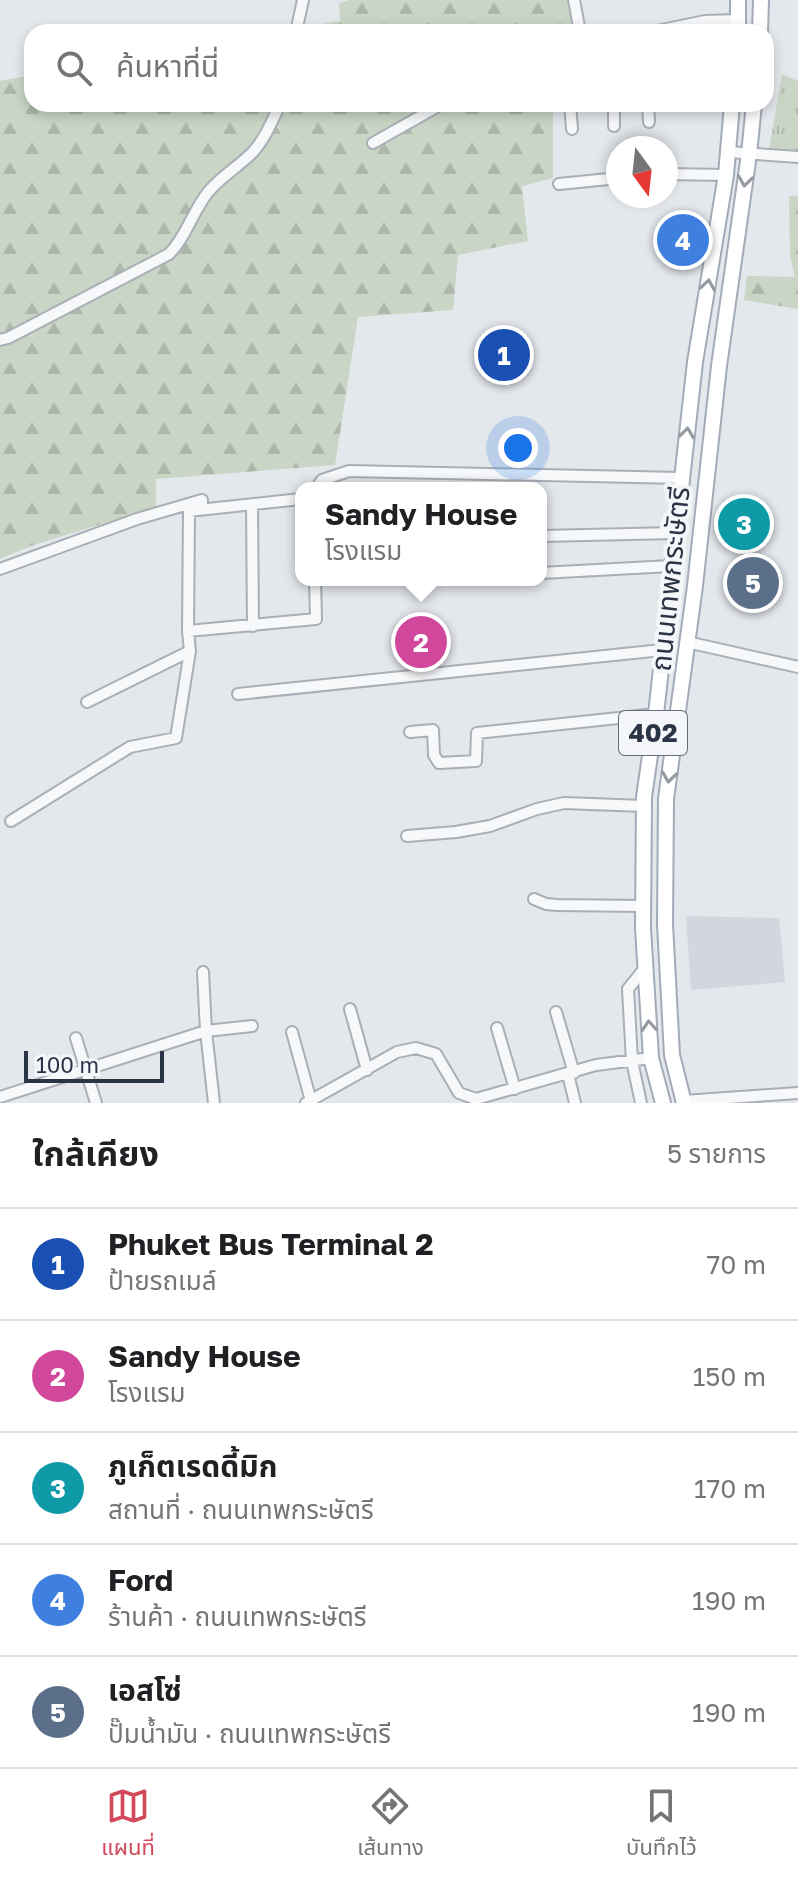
<!DOCTYPE html>
<html lang="th">
<meta charset="utf-8">
<style>
:root{--surface:#fff;--page:#f2f2f2;--text:#202124;--muted:#757577;--line:#e0e0e0;--accent:#d1495b}
body{margin:0;font-family:"Golos Text","Noto Sans Thai",sans-serif;background:var(--page);color:var(--text)}
.compass{position:absolute;left:606px;top:136px;width:72px;height:72px;border-radius:50%;background:var(--surface);box-shadow:0 4px 12px #0003;rotate:165deg}
.scale{position:absolute;left:24px;bottom:20px;width:140px;box-sizing:border-box;padding-left:8px;border:4px solid #2b3445;border-top:0;font-size:22px;line-height:28px;white-space:nowrap;color:#2b3445;-webkit-text-stroke:6px #f4f6f9;paint-order:stroke}
.you{position:absolute;left:518px;top:448px;width:28px;height:28px;margin:-20px;border:6px solid #fff;border-radius:50%;background:#1a73e8;box-shadow:0 0 0 12px #1a73e833}
.badge{display:grid;place-items:center;width:52px;height:52px;border-radius:50%;background:var(--accent);color:#fff;font-size:26px;font-weight:700}
.pin{position:absolute;translate:-50% -50%;border:4px solid #fff;box-shadow:0 2px 8px #0006}
.popup{position:absolute;left:295px;top:482px;width:252px;height:104px;box-sizing:border-box;display:grid;place-content:center;border-radius:16px;background:var(--surface);filter:drop-shadow(0 2px 6px #0005);font-size:26px;white-space:nowrap;color:var(--muted)}
.popup b{font-size:30px;color:var(--text)}
.popup::after{content:'';position:absolute;left:50%;top:100%;margin-left:-16px;border:16px solid transparent;border-top-color:var(--surface)}
.list{margin:0;padding:0;list-style:none}
h2{display:flex;justify-content:space-between;align-items:center;height:104px;margin:0;padding:0 32px;font-size:34px}
h2 small{font-size:26px;font-weight:400;color:var(--muted)}
.list li{display:grid;grid-template-columns:52px 1fr auto;gap:24px;align-items:center;box-sizing:border-box;height:112px;padding:0 32px;border-top:2px solid var(--line)}
.list b{display:block;font-size:30px;white-space:nowrap}
.list p{margin:0;font-size:26px;white-space:nowrap;color:var(--muted)}
.list em{font-size:26px;font-style:normal;color:var(--muted)}
.icon{flex:none;width:44px;height:44px;fill:none;stroke:currentColor;stroke-width:2;stroke-linecap:round;stroke-linejoin:round}
.map{position:relative;flex:none;width:798px;height:1103px;overflow:hidden}
.search{position:absolute;background:var(--surface);box-shadow:0 4px 12px #0003;left:24px;right:24px;top:24px;height:88px;display:flex;align-items:center;gap:20px;box-sizing:border-box;padding:0 28px;border-radius:24px;color:var(--muted);font-size:30px}
.sheet{height:664px;background:var(--surface)}
nav{display:flex;justify-content:space-around;align-items:center;box-sizing:border-box;height:112px;border-top:2px solid var(--line);background:var(--surface);font-size:22px;color:var(--muted)}
nav a{display:grid;justify-items:center;gap:4px}
nav .on{color:var(--accent)}
.map>svg:first-child{display:block}
</style>
<div class="map">
<svg width="798" height="1103" viewBox="0 0 798 1103">
<defs>
<pattern id="grass-tufts" width="24" height="20" patternUnits="userSpaceOnUse" patternTransform="scale(2)"><rect width="24" height="20" fill="#c9d6c5"/><path d="M3 7l-1-3M5 7V3M7 7l1-3M15 17l-1-3M17 17v-4M19 17l1-3" fill="none" stroke="#adb8ab"/></pattern>
<pattern id="forest-firs" width="22" height="20" patternUnits="userSpaceOnUse" patternTransform="scale(2)"><rect width="22" height="20" fill="#c9d6c5"/><path d="M5 1l3.5 6h-7zM16 11l3.5 6h-7z" fill="#adb8ab"/></pattern>
</defs>
<rect width="100%" height="100%" fill="#e4e7ec"/>
<path fill="#d2d6de" d="M686,916L779,918L785,982L691,990Z"/>
<path fill="url(#grass-tufts)" d="M782,74L798,81V152L769,150Z"/>
<path fill="url(#forest-firs)" d="M349,0H567L574,32H276L340,21L339,3Z
M32,75V104H553V178L522,186L528,241L458,255L453,310L358,317L335,465L156,479V507L31,546L0,559V81Z
M789,196H798V309L744,300L747,276L795,277L790,256Z"/>
<g fill="none" stroke-linecap="round" stroke-linejoin="round">
<g stroke="#a9aeb7" stroke-width="14">
<path id="minor" d="M574,0L580,32
M296,32L303,0
M652,32L705,21L738,20
M570,104L572,129
M648,104L649,122
M614,126V104
M373,143L442,104
M728,152L798,157
M666,174L726,175
M559,184L618,178
M0,340L8,338L169,254C187,236 193,210 209,191C222,176 239,166 252,153C265,139 272,121 280,104
M317,488L322,480L349,471L681,478
M252,504L253,626
M541,536L675,533
M0,569L137,519L202,500V509
M541,573L671,566
M188,631L316,619L315,580
M687,642L798,667
M238,694L662,650
M87,702L190,651
M410,732L433,730L434,755L439,763L476,761L477,733L656,714
M11,821L130,747L176,738L190,651L188,631L189,511L301,499
M407,836L456,832L490,826L537,809L564,803L644,806
M534,899L546,904L557,905L643,906
M203,972L206,1031L214,1103
M350,1009L367,1070
M556,1012L574,1073
M497,1028L515,1089
M292,1032L311,1101
M76,1038L96,1103
M568,1074L575,1103
M0,1097L206,1031L252,1026
M684,1101L798,1093
M306,1103L397,1052L416,1048L436,1054L459,1093L476,1099L596,1065L651,1058
M641,1103L632,1061L628,989L645,968"/>
</g>
<g stroke="#a3abb8" stroke-width="18">
<path id="major" d="M738,32V0
M760,32L761,0
M663,1103L651,1058L643,928L644,797L656,714L695,362L726,175L732,104
M684,1103L672,1055L665,924L666,799L695,586L719,366L749,154L754,104"/>
</g>
<use href="#minor" stroke="#f7f8fa" stroke-width="10"/>
<use href="#major" stroke="#fff" stroke-width="14"/>
</g>
<defs><path id="oneway-chevron" d="M-2-3.5L2.5 0L-2 3.5" fill="none" stroke-width="1.6" stroke-linecap="round" stroke-linejoin="round" transform="scale(2)"/></defs>
<g stroke="#959aa2">
<use href="#oneway-chevron" transform="translate(745 181) rotate(98)"/>
<use href="#oneway-chevron" transform="translate(708 285) rotate(-81)"/>
<use href="#oneway-chevron" transform="translate(687 433) rotate(-83)"/>
<use href="#oneway-chevron" transform="translate(669 777) rotate(98)"/>
<use href="#oneway-chevron" transform="translate(649 1026) rotate(-94)"/>
</g>
<g text-anchor="middle" stroke-width="8" stroke-linejoin="round" paint-order="stroke">
<rect fill="#f4f6f9" stroke="#676e7b" stroke-width="2" x="619" y="711" width="68" height="44" rx="6"/>
<g font-size="26" font-weight="bold" fill="#2b3445">
<text x="653" y="742">402</text>
</g>
<g font-size="28" fill="#2b3445" stroke="#f4f6f9">
<text transform="translate(670 579) rotate(-84)" y="10">ถนนเทพกระษัตรี</text>
</g>
</g>
</svg>
<svg class="compass" viewBox="-18 -18 36 36"><path d="M0-13l5 13h-10z" fill="#e53935"/><path d="M0 13l5-13h-10z" fill="#757577"/></svg>
<div class="scale">100 m</div>
<div class="you"></div>
<div class="pin badge" style="left:504px;top:355px;background:#1a4fb4">1</div>
<div class="pin badge" style="left:421px;top:642px;background:#d1479c">2</div>
<div class="popup"><b>Sandy House</b>โรงแรม</div>
<div class="pin badge" style="left:744px;top:524px;background:#0f9aa8">3</div>
<div class="pin badge" style="left:683px;top:240px;background:#3f7fe0">4</div>
<div class="pin badge" style="left:753px;top:583px;background:#5c6f8a">5</div>
<div class="search"><svg class="icon" aria-label="search" viewBox="0 0 24 24"><circle cx="10" cy="10" r="6"/><path d="M15 15l6 6"/></svg>ค้นหาที่นี่</div>
</div>
<section class="sheet">
<h2>ใกล้เคียง<small>5 รายการ</small></h2>
<ul class="list">
<li><span class="badge" style="background:#1a4fb4">1</span><div><b>Phuket Bus Terminal 2</b><p>ป้ายรถเมล์</p></div><em>70 m</em></li>
<li><span class="badge" style="background:#d1479c">2</span><div><b>Sandy House</b><p>โรงแรม</p></div><em>150 m</em></li>
<li><span class="badge" style="background:#0f9aa8">3</span><div><b>ภูเก็ตเรดดี้มิก</b><p>สถานที่ · ถนนเทพกระษัตรี</p></div><em>170 m</em></li>
<li><span class="badge" style="background:#3f7fe0">4</span><div><b>Ford</b><p>ร้านค้า · ถนนเทพกระษัตรี</p></div><em>190 m</em></li>
<li><span class="badge" style="background:#5c6f8a">5</span><div><b>เอสโซ่</b><p>ปั๊มน้ำมัน · ถนนเทพกระษัตรี</p></div><em>190 m</em></li>
</ul>
</section>
<nav>
<a class="on"><svg class="icon" aria-label="map" viewBox="0 0 24 24"><path d="M3 6l6-2 6 2 6-2v14l-6 2-6-2-6 2zM9 4v14M15 6v14"/></svg>แผนที่</a>
<a><svg class="icon" aria-label="directions" viewBox="0 0 24 24"><path d="M12 3l9 9-9 9-9-9zM9 14v-3h6M13 9l2 2-2 2"/></svg>เส้นทาง</a>
<a><svg class="icon" aria-label="saved" viewBox="0 0 24 24"><path d="M7 4h10v16l-5-4-5 4z"/></svg>บันทึกไว้</a>
</nav>
